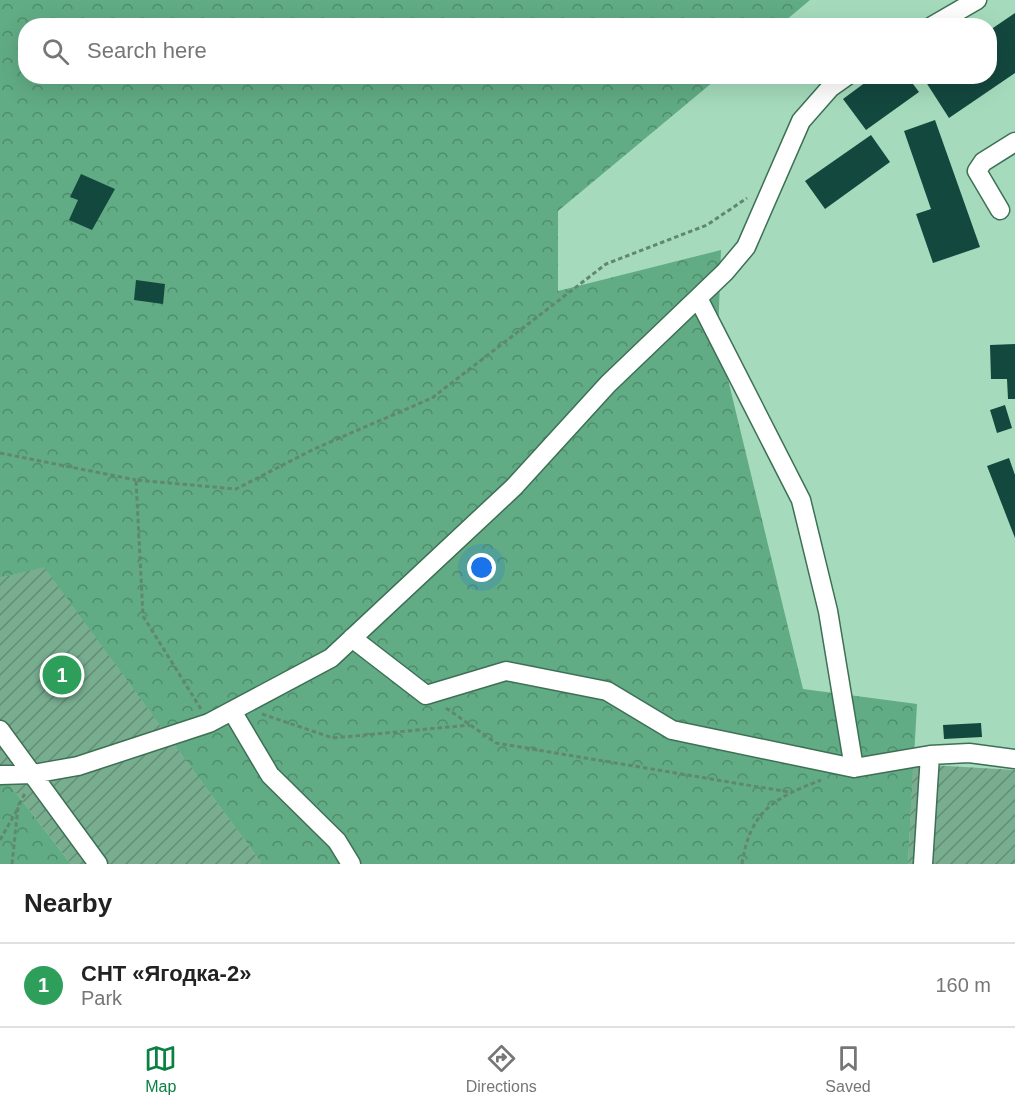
<!DOCTYPE html>
<meta charset="utf-8">
<style>
:root{--surface:#fff;--page:#f2f2f2;--text:#222;--muted:#767676;--line:#e0e0e0;--accent:#0b8043}
body{margin:0;font-family:Arial,sans-serif;background:var(--page);color:var(--text)}
.you{position:absolute;left:482px;top:568px;width:21px;height:21px;margin:-15px;border:4px solid #fff;border-radius:50%;background:#1a73e8;box-shadow:0 0 0 9px #1a73e833}
.badge{display:grid;place-items:center;width:39px;height:39px;border-radius:50%;background:var(--accent);color:#fff;font-size:20px;font-weight:700}
.pin{position:absolute;translate:-50% -50%;border:3px solid #fff;box-shadow:0 2px 6px #0006}
.list{margin:0;padding:0;list-style:none}
h2{display:flex;justify-content:space-between;align-items:center;height:78px;margin:0;padding:0 24px;font-size:26px}
h2 small{font-size:20px;font-weight:400;color:var(--muted)}
.list li{display:grid;grid-template-columns:39px 1fr auto;gap:18px;align-items:center;box-sizing:border-box;height:84px;padding:0 24px;border-top:2px solid var(--line)}
.list b{display:block;font-size:22px;white-space:nowrap}
.list p{margin:0;font-size:20px;white-space:nowrap;color:var(--muted)}
.list em{font-size:20px;font-style:normal;color:var(--muted)}
.icon{flex:none;width:33px;height:33px;fill:none;stroke:currentColor;stroke-width:2;stroke-linecap:round;stroke-linejoin:round}
.map{position:relative;flex:none;width:1015px;height:864px;overflow:hidden}
.search{position:absolute;background:var(--surface);box-shadow:0 6px 24px #0002;left:18px;right:18px;top:18px;height:66px;display:flex;align-items:center;gap:15px;box-sizing:border-box;padding:0 21px;border-radius:24px;color:var(--muted);font-size:22px}
.sheet{height:162px;background:var(--surface)}
nav{display:flex;justify-content:space-around;align-items:center;box-sizing:border-box;height:84px;border-top:2px solid var(--line);background:var(--surface);font-size:16px;color:var(--muted)}
nav a{display:grid;justify-items:center;gap:3px}
nav .on{color:var(--accent)}
.map>svg:first-child{display:block}
</style>
<div class="map">
<svg width="1015" height="864" viewBox="0 0 1015 864">
<defs>
<pattern id="forest-crowns" width="20" height="18" patternUnits="userSpaceOnUse" patternTransform="scale(1.5)"><rect width="20" height="18" fill="#61ac84"/><path d="M2 6a3 3 0 1 1 6 0M12 15a3 3 0 1 1 6 0" fill="none" stroke="#4f8d6c"/></pattern>
<pattern id="garden-furrows" width="10" height="10" patternUnits="userSpaceOnUse" patternTransform="scale(1.5)"><rect width="10" height="10" fill="#78ad8f"/><path d="M-1 1l2-2M0 10L10 0M9 11l2-2" fill="none" stroke="#628e75"/></pattern>
</defs>
<rect width="100%" height="100%" fill="#a5dbbc"/>
<path fill="url(#forest-crowns)" d="M0,0H810L779,26H26V76L719,77L558,211V291L721,250L718,338L803,689L917,704L908,864H262L44,568L0,578Z
M0,772L71,864H0Z"/>
<path fill="url(#garden-furrows)" d="M44,567L262,864H71L0,772V578Z
M913,764L1015,770V864H908Z"/>
<path fill="#13483e" d="M1015,13V73L949,118L922,76H990V30Z
M874,76H907L919,92L866,130L843,99Z
M935,120L980,247L933,263L916,214L931,209L904,131Z
M871,135L890,162L825,209L805,181Z
M81,174L115,189L92,230L69,220L78,200L70,197Z
M136,280L165,284L163,304L134,300Z
M1015,344V399H1008L1007,379H991L990,345Z
M1005,405L1012,428L997,433L990,410Z
M1009,458L1015,475V538L987,466Z
M981,723L982,737L944,739L943,725Z"/>
<g fill="none" stroke-linecap="round" stroke-linejoin="round">
<g stroke="#3d7054" stroke-width="21">
<path id="minor" d="M932,26L977,0
M1000,210L977,171L983,162L1015,142
M698,298L801,500L828,611L854,768
M352,638L426,695L506,671L607,691L672,730L854,768L930,755L969,753L1015,759
M232,711L270,775L337,841L351,864
M0,730L98,864
M0,775L33,774L78,766L209,723L331,658L514,487L608,384L725,272L746,247L801,121L830,88L847,76
M923,864L930,755"/>
</g>
<path stroke="#618771" stroke-width="3" stroke-dasharray="4.5 3" stroke-linecap="butt" d="M0,453L136,480
M446,708L496,743L789,792
M201,709L143,616L136,480L236,489L314,449L432,398L606,264L707,225L747,198
M262,714L333,738L470,725
M0,840L17,810
M12,864L18,807L25,793
M742,864C750,811 774,798 821,780"/>
<use href="#minor" stroke="#fff" stroke-width="18"/>
</g>
</svg>
<div class="you"></div>
<div class="pin badge" style="left:62px;top:675px;background:#2e9e5b">1</div>
<div class="search"><svg class="icon" aria-label="search" viewBox="0 0 24 24"><circle cx="10" cy="10" r="6"/><path d="M15 15l6 6"/></svg>Search here</div>
</div>
<section class="sheet">
<h2>Nearby<small></small></h2>
<ul class="list">
<li><span class="badge" style="background:#2e9e5b">1</span><div><b>СНТ «Ягодка-2»</b><p>Park</p></div><em>160 m</em></li>
</ul>
</section>
<nav>
<a class="on"><svg class="icon" aria-label="map" viewBox="0 0 24 24"><path d="M3 6l6-2 6 2 6-2v14l-6 2-6-2-6 2zM9 4v14M15 6v14"/></svg>Map</a>
<a><svg class="icon" aria-label="directions" viewBox="0 0 24 24"><path d="M12 3l9 9-9 9-9-9zM9 14v-3h6M13 9l2 2-2 2"/></svg>Directions</a>
<a><svg class="icon" aria-label="saved" viewBox="0 0 24 24"><path d="M7 4h10v16l-5-4-5 4z"/></svg>Saved</a>
</nav>
